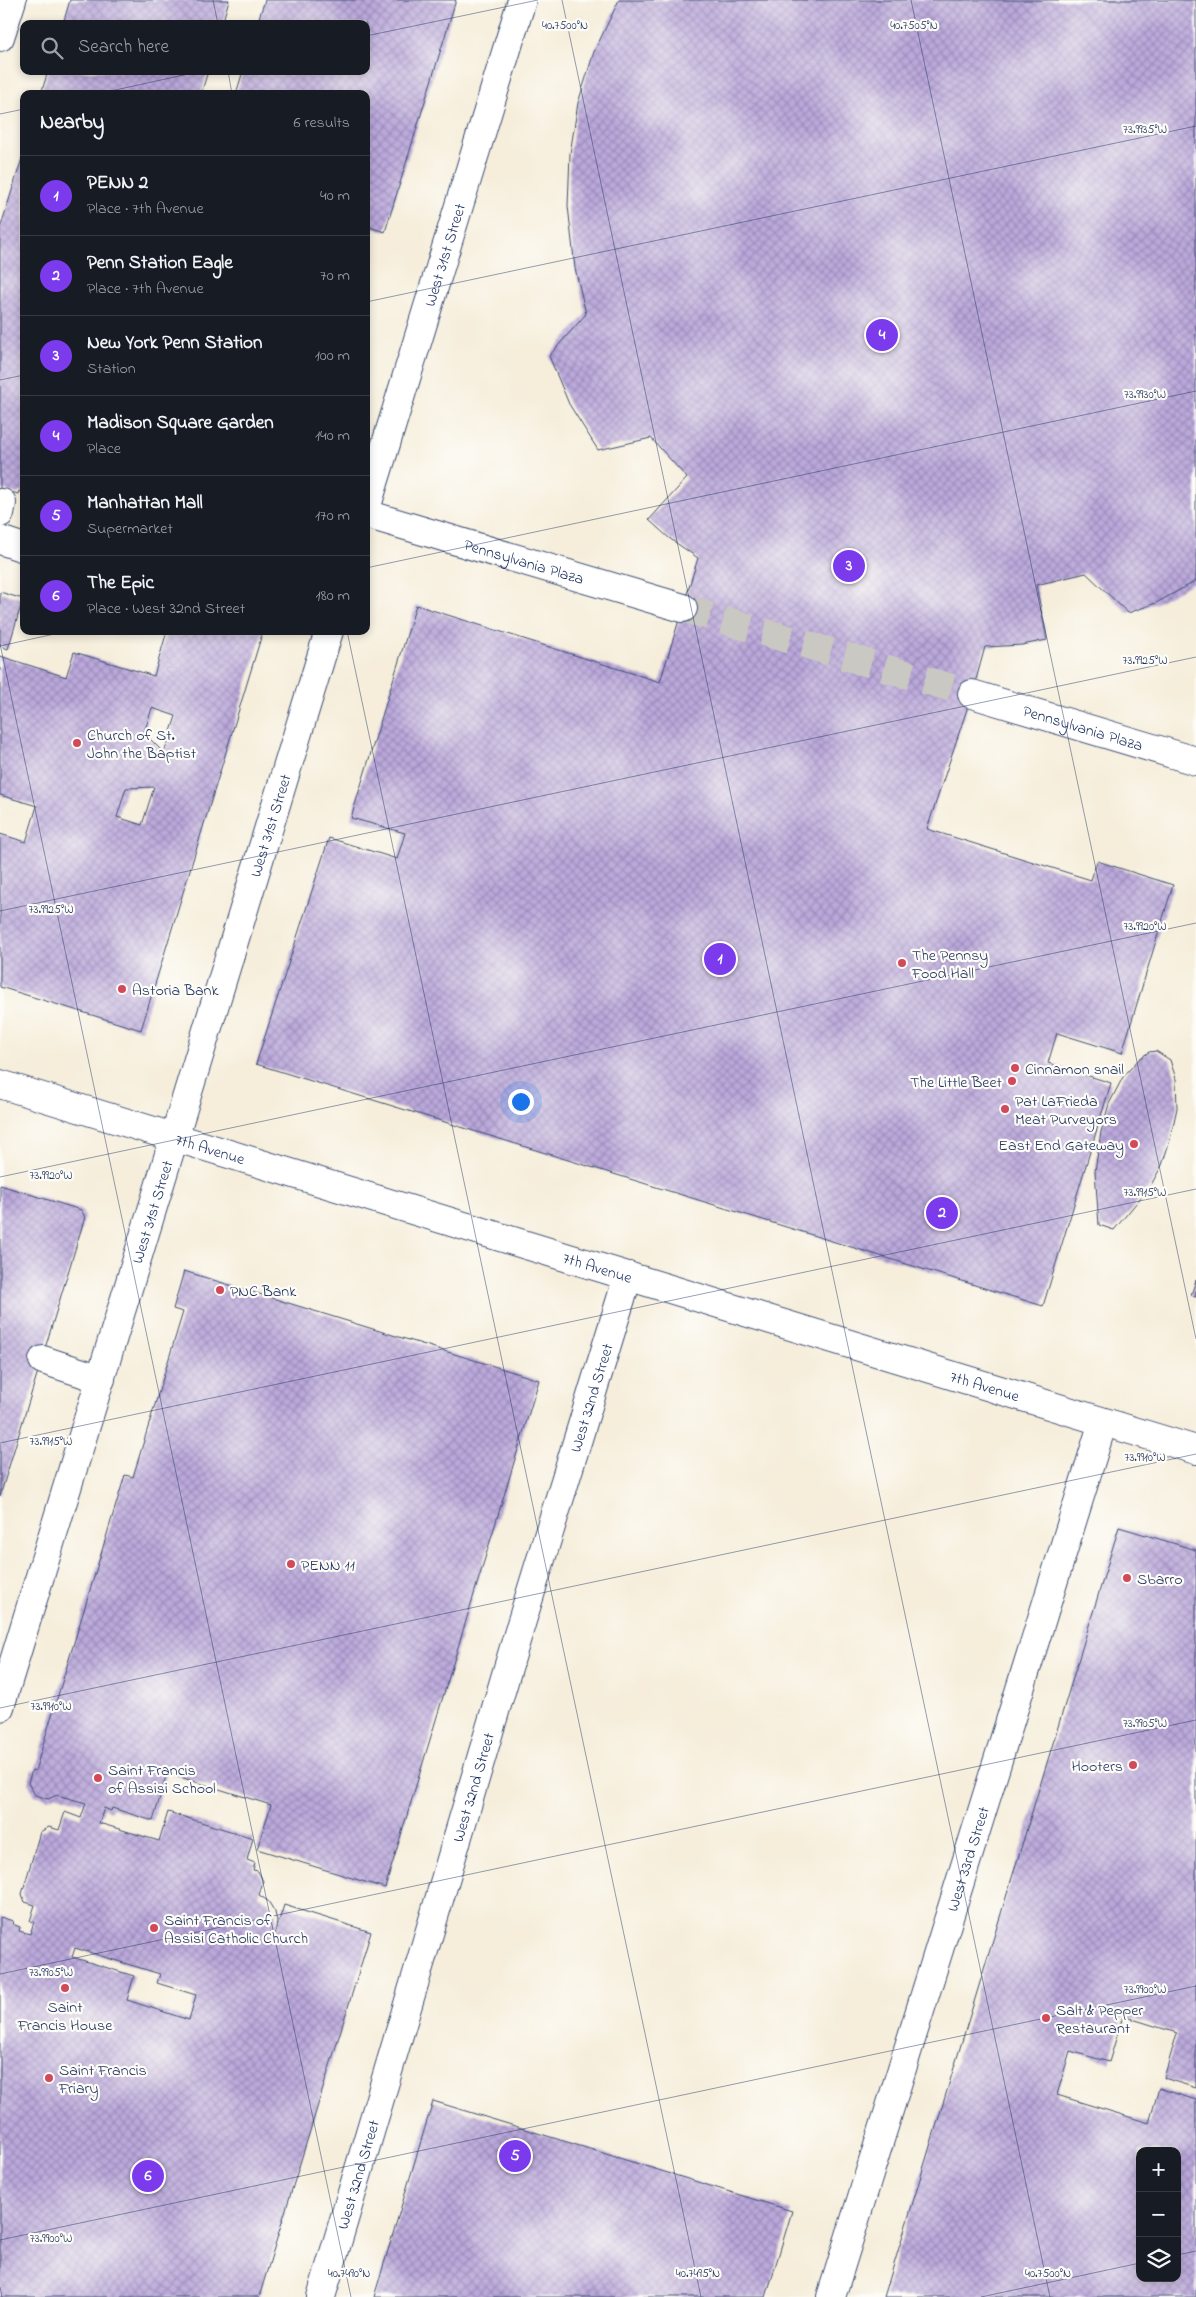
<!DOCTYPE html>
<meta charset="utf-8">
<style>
:root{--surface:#171b24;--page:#242831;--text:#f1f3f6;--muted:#9ea1a6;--line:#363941;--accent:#7c3aed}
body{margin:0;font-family:"Indie Flower",sans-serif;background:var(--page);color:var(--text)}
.controls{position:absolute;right:15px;bottom:15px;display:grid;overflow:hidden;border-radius:10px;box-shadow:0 2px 8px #0003}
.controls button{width:45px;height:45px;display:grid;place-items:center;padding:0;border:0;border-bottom:1px solid var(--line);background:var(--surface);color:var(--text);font:25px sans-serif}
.you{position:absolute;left:520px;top:1101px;width:18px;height:18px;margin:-12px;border:4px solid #fff;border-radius:50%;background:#1a73e8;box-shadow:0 0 0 8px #1a73e833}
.badge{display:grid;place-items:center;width:32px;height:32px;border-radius:50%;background:var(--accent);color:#fff;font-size:16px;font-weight:700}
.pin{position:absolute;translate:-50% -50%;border:2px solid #fff;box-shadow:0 1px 5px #0006}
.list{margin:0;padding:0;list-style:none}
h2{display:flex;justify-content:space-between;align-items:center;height:65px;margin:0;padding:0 20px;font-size:21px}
h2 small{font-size:16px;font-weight:400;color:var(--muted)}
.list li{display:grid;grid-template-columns:32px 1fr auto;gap:15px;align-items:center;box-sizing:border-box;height:80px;padding:0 20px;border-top:1px solid var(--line)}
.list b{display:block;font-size:19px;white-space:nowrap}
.list p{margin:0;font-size:16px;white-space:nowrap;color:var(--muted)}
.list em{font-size:16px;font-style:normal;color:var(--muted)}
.icon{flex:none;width:28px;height:28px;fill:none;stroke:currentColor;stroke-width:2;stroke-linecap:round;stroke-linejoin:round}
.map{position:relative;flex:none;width:1196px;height:2297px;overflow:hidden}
.search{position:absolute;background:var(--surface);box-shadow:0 2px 8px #0003;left:20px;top:20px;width:350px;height:55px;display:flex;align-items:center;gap:12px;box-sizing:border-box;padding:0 18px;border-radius:10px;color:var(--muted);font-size:19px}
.panel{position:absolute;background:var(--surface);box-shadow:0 2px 8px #0003;left:20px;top:90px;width:350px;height:545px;border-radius:10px}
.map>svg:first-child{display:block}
</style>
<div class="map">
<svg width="1196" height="2297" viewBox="0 0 1196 2297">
<defs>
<pattern id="building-cross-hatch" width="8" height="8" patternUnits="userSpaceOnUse" patternTransform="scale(1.25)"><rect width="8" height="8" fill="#bca9dc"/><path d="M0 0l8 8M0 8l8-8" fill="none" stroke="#988ab6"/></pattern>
</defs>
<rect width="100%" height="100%" fill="#fdfcf7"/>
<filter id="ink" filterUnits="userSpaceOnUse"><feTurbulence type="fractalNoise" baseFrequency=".02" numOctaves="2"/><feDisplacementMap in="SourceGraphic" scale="10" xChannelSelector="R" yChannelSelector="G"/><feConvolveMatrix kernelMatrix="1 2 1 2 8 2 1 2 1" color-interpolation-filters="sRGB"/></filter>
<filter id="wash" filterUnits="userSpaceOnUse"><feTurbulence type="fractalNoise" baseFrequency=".0096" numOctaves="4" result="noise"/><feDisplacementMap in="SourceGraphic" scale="20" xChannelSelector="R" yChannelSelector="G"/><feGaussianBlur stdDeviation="1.12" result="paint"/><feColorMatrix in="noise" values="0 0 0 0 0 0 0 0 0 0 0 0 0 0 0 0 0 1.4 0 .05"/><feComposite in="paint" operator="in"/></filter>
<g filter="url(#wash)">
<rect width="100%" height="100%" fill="#f6eedb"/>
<g id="blocks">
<path fill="url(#building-cross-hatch)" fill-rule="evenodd" d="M70,0H229L222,24H63Z
M265,0H456L385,232L366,226V94H236L243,71H366V24H257Z
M619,0H1196V581L1156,603L1128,613L1086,573L1036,585L1047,640L1022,645L985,647L972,694L927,829L1091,880L1097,861L1173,885L1122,1053L1057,1033L1048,1063L1111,1083L1043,1306L256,1064L329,838L397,859L405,833L351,818L416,605L660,682L698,558L669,538L649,520L687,478L651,438L598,450L569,404L549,356L586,314L575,268L568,206L570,154L578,103L594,52Z
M48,71H208L201,94H41Z
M24,152V493L19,491L18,494L0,489V229Z
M0,592L23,599L8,649L0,646Z
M167,631H263L141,1030L0,987V834L26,842L37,806L0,795V656L66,677L74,652L154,676ZM152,708L176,716L164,753L144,733ZM154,787L142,825L117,817L126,788Z
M1156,1051L1170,1060L1176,1079L1177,1108L1170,1140L1162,1165L1151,1185L1114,1230L1099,1225L1095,1171L1101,1132L1109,1104L1123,1077L1139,1059L1149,1052Z
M0,1185L81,1210L85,1217L0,1496Z
M184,1271L539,1380L385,1888L257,1849L271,1805L167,1773L153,1821L112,1808L111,1811L104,1808L99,1823L159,1841L168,1812L253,1838L247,1860L255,1863L253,1870L258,1871L263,1881L259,1895L268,1901L275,1912L277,1922L275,1934L284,1905L371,1932L259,2297H0V1917L13,1921L12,1924L20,1927L19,1931L30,1934L34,1922L30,1921L35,1905L25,1902L22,1894L40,1832L49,1827L59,1830L65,1812L81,1818L86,1803L57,1795L48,1799L35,1795L28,1783L32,1770L35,1771L125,1475L133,1477L183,1312L173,1309ZM75,1948L160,1974L157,1983L196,1995L189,2020L127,2000L134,1976L72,1957Z
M1196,1280V1297L1191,1295Z
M1119,1527L1196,1550V2088L1164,2078L1177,2033L1123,2016L1109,2062L1070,2051L1057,2095L1149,2123L1159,2088L1196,2100V2297H884ZM1140,2151H1177V2278H1140Z
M433,2101L792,2211L766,2297H374Z"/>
</g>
</g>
<g filter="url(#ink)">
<use href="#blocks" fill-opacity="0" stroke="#3c4c71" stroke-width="1"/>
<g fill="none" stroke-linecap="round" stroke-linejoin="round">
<path stroke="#cac8c2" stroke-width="28" stroke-dasharray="28 14" stroke-linecap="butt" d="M683,608L972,694"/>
<g stroke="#3c4c71" stroke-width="30">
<g id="minor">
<path d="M0,37L12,0"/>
<path d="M0,503H2L0,513"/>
<path id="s1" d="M366,509L522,0"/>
<path id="s2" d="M366,514L683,608"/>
<path d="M0,540L24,548"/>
<path id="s3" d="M972,694L1196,761"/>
<path d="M43,1360L101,1379"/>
<path id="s4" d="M0,1707L329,631"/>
<path id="s5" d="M321,2297L521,1624L628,1276"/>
<path id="s6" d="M831,2297L1103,1422"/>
</g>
</g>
<g stroke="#3c4c71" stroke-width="30">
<g id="major">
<path id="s7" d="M0,1084L1196,1450"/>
</g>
</g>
<use href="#minor" stroke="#fff" stroke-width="28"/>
<use href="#major" stroke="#fff" stroke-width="28"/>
</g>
</g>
<path fill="none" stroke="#1b2f5e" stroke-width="1" stroke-opacity="0.45" d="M213,0L218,24M562,0L1050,2297M911,0L1196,1339M366,36L538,0M228,71L232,94M97,94L202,71M0,114L24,109M366,302L1196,126M0,380L24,375M366,568L1196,391M347,631L701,2297M0,644L351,2297M0,646L68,631M0,911L1196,657M0,1177L1196,923M0,1443L1196,1189M0,1708L1196,1454M0,1974L1196,1720M0,2240L1196,1986M1177,2255L1196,2251M0,2287L2,2297M981,2297L1140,2263"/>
<g fill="#d1495b" stroke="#fdfcf7" stroke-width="2">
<circle cx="77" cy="743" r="5"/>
<circle cx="902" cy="963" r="5"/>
<circle cx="122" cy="989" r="5"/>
<circle cx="1015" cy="1068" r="5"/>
<circle cx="1012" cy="1081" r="5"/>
<circle cx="1005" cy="1109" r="5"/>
<circle cx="1134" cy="1144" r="5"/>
<circle cx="220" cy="1290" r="5"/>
<circle cx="291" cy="1564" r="5"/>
<circle cx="1127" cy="1578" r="5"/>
<circle cx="1133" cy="1765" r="5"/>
<circle cx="98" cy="1778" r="5"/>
<circle cx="154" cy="1928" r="5"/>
<circle cx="65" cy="1988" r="5"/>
<circle cx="1046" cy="2018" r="5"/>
<circle cx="49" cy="2078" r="5"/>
</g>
<g text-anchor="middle" stroke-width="4.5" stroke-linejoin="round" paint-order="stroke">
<g font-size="16" fill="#1b2f5e" stroke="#fdfcf7">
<text dy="6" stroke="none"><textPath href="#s1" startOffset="266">West 31st Street</textPath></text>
<text dy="6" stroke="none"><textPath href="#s2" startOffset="165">Pennsylvania Plaza</textPath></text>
<text dy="6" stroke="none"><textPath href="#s3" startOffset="116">Pennsylvania Plaza</textPath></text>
<text dy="6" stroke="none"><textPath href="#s4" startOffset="922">West 31st Street</textPath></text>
<text dy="6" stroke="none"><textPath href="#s7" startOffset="220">7th Avenue</textPath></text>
<text dy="6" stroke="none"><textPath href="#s4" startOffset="518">West 31st Street</textPath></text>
<text dy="6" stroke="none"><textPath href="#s7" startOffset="625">7th Avenue</textPath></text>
<text dy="6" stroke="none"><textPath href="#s7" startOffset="1030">7th Avenue</textPath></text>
<text dy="6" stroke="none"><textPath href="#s5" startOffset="939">West 32nd Street</textPath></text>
<text dy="6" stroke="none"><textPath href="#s5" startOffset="532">West 32nd Street</textPath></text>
<text dy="6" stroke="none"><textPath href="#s6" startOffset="459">West 33rd Street</textPath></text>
<text dy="6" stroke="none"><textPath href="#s5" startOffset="128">West 32nd Street</textPath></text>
</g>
<g font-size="16" fill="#1b2f5e" stroke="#fdfcf7" text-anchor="start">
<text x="87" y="740">Church of St.<tspan x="87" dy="18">John the Baptist</tspan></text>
<text x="912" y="960">The Pennsy<tspan x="912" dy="18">Food Hall</tspan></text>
<text x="132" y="995">Astoria Bank</text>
<text x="1025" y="1074">Cinnamon snail</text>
<text x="1002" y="1087" text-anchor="end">The Little Beet</text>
<text x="1015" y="1106">Pat LaFrieda<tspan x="1015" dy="18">Meat Purveyors</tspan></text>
<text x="1124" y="1150" text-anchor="end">East End Gateway</text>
<text x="230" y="1296">PNC Bank</text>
<text x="301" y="1570">PENN 11</text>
<text x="1137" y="1584">Sbarro</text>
<text x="1123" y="1771" text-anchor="end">Hooters</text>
<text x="108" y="1775">Saint Francis<tspan x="108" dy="18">of Assisi School</tspan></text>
<text x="164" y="1925">Saint Francis of<tspan x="164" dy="18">Assisi Catholic Church</tspan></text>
<text x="65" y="2012" text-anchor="middle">Saint<tspan x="65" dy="18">Francis House</tspan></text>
<text x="1056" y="2015">Salt &amp; Pepper<tspan x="1056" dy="18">Restaurant</tspan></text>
<text x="59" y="2075">Saint Francis<tspan x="59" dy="18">Friary</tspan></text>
</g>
</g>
<g font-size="12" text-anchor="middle" fill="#1b2f5e" stroke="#fdfcf7" stroke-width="4.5" stroke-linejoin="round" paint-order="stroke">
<text x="565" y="29">40.7500°N</text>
<text x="914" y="29">40.7505°N</text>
<text x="1145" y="133">73.9935°W</text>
<text x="1145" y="398">73.9930°W</text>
<text x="1145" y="664">73.9925°W</text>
<text x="51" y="913">73.9925°W</text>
<text x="1145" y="930">73.9920°W</text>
<text x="51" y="1179">73.9920°W</text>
<text x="1145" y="1196">73.9915°W</text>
<text x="51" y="1445">73.9915°W</text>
<text x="1145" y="1461">73.9910°W</text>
<text x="51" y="1710">73.9910°W</text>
<text x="1145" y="1727">73.9905°W</text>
<text x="51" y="1976">73.9905°W</text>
<text x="1145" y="1993">73.9900°W</text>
<text x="51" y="2242">73.9900°W</text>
<text x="349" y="2277">40.7490°N</text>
<text x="698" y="2277">40.7495°N</text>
<text x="1048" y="2277">40.7500°N</text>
</g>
</svg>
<div class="controls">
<button>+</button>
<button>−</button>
<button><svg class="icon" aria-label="layers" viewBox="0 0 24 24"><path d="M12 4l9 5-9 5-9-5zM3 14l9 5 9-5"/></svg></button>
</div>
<div class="you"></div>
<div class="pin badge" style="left:720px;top:959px">1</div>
<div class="pin badge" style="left:942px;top:1213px">2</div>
<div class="pin badge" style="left:849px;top:566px">3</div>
<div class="pin badge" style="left:882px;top:335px">4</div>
<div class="pin badge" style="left:515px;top:2156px">5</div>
<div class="pin badge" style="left:148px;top:2176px">6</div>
<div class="search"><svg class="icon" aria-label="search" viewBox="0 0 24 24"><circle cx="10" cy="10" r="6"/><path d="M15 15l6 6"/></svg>Search here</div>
<section class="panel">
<h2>Nearby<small>6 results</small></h2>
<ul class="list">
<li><span class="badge">1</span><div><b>PENN 2</b><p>Place · 7th Avenue</p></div><em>40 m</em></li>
<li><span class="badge">2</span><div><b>Penn Station Eagle</b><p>Place · 7th Avenue</p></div><em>70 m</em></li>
<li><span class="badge">3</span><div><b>New York Penn Station</b><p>Station</p></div><em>100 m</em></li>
<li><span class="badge">4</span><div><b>Madison Square Garden</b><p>Place</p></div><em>140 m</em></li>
<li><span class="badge">5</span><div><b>Manhattan Mall</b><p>Supermarket</p></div><em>170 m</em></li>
<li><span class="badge">6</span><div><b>The Epic</b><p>Place · West 32nd Street</p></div><em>180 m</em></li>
</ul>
</section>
</div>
